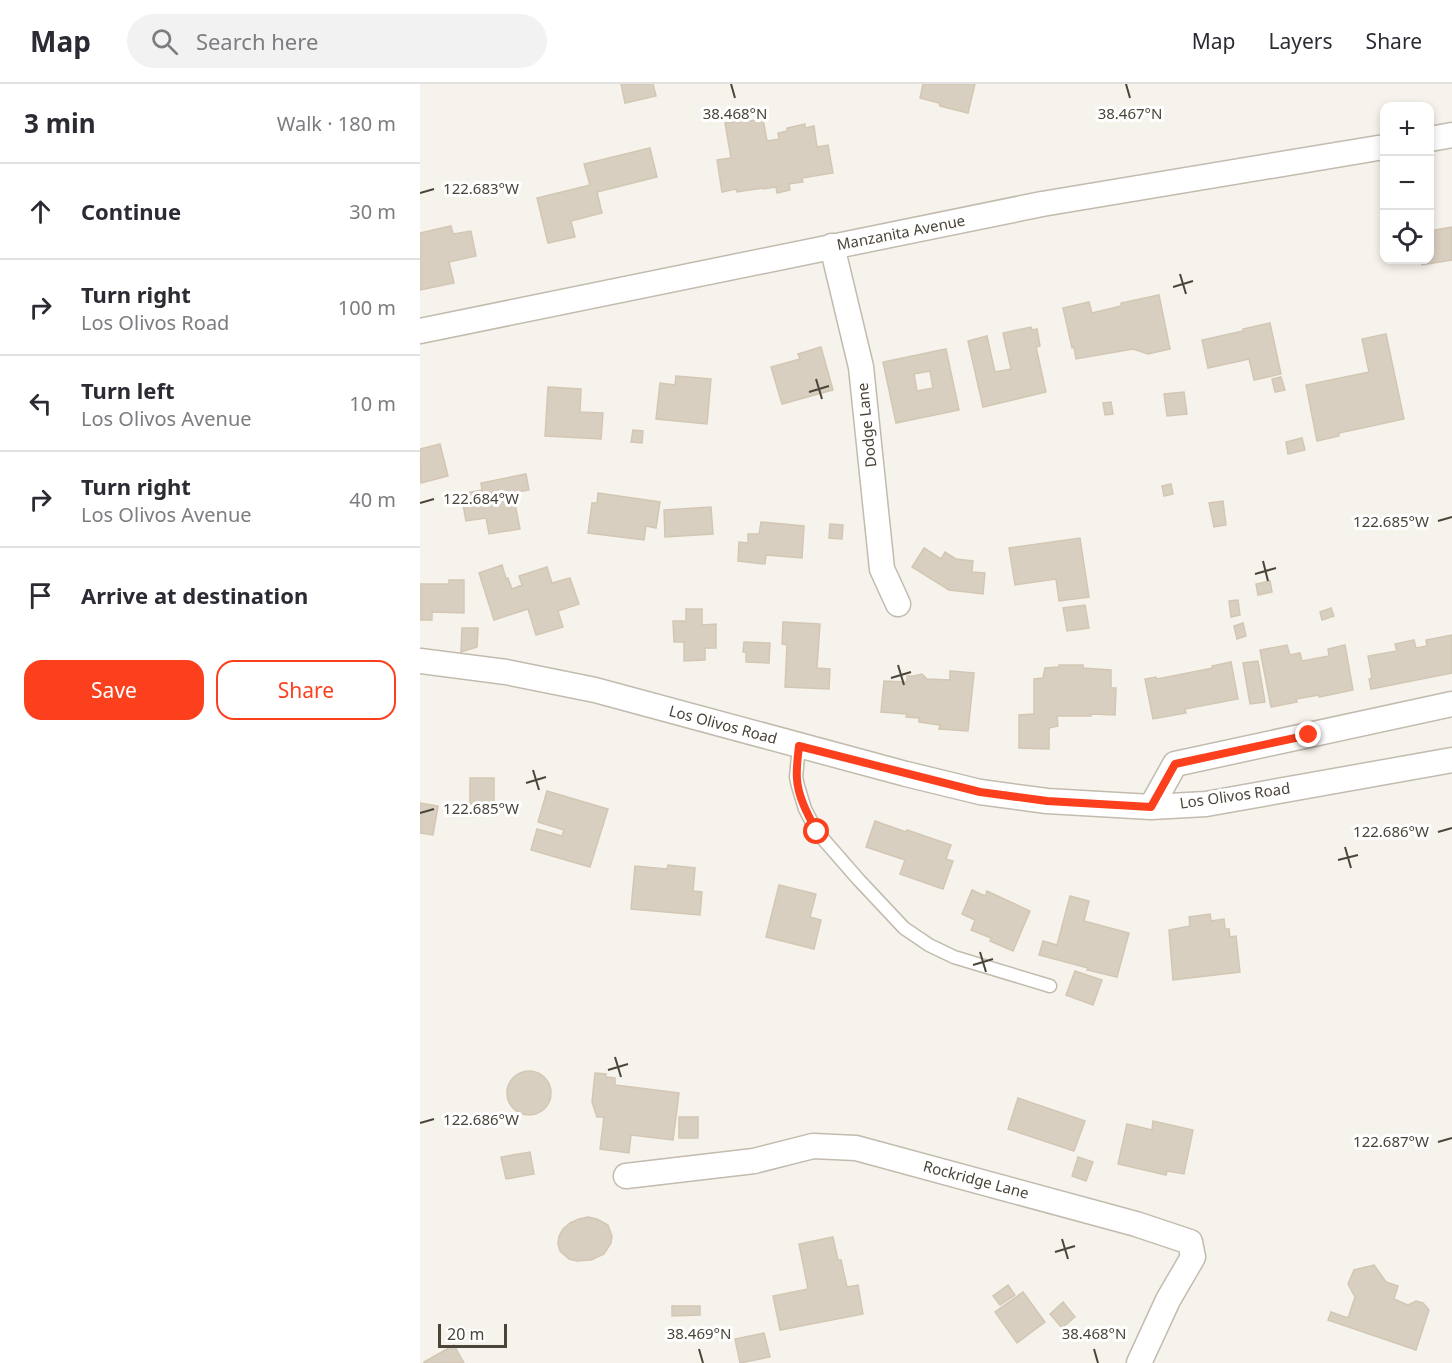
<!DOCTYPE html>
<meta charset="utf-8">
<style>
:root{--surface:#fff;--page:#f2f2f3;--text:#2b2b33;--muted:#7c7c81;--line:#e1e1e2;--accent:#fc3f1d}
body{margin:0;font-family:"Noto Sans",sans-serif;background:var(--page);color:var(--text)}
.controls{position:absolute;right:18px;top:18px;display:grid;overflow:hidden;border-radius:12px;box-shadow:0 3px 9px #0003}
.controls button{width:54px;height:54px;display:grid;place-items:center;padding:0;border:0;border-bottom:2px solid var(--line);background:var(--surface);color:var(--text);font:30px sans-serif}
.scale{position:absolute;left:18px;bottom:15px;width:69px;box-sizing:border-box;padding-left:6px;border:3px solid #4b4439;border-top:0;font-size:16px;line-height:21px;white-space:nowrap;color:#4b4439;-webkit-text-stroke:4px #fff;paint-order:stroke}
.stop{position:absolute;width:18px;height:18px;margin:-14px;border:4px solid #fc3f1d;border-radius:50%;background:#fff}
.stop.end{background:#fc3f1d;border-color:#fff;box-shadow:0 2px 6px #0008}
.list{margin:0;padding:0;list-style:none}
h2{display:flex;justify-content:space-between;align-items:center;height:78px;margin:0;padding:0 24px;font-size:26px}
h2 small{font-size:20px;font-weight:400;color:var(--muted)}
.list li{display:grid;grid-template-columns:39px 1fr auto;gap:18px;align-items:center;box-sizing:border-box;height:96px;padding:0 24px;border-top:2px solid var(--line)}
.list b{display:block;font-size:22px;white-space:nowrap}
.list p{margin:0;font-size:20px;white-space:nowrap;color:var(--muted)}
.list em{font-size:20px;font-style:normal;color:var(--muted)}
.actions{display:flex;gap:12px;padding:18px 24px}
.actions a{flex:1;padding:14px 0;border:2px solid var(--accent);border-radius:18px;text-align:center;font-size:21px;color:var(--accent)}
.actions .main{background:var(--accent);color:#fff}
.icon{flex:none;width:33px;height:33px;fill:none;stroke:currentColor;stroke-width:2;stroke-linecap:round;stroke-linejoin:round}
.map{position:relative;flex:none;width:1032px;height:1279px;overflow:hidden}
header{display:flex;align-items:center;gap:36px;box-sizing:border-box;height:84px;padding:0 30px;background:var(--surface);border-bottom:2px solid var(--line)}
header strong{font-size:28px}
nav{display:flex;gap:33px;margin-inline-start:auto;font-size:21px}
.search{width:420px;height:54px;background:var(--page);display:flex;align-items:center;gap:15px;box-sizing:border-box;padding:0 21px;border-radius:33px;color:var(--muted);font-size:22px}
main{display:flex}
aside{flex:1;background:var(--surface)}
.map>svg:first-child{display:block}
</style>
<header>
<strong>Map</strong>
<div class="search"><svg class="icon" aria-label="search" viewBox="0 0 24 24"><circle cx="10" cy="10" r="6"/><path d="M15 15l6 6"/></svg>Search here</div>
<nav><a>Map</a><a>Layers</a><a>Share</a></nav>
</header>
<main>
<aside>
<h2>3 min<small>Walk · 180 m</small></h2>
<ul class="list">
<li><svg class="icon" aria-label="ahead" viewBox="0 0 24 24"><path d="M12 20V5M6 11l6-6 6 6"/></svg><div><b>Continue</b></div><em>30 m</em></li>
<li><svg class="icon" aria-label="right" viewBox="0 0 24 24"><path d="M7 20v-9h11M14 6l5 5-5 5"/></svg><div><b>Turn right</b><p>Los Olivos Road</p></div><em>100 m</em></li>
<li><svg class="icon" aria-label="left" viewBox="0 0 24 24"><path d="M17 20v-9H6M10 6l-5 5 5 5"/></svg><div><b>Turn left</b><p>Los Olivos Avenue</p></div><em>10 m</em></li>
<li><svg class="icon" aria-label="right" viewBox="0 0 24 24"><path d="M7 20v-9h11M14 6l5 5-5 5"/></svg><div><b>Turn right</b><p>Los Olivos Avenue</p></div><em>40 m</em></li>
<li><svg class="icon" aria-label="arrive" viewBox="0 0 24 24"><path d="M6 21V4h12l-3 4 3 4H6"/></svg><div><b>Arrive at destination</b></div></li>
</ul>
<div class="actions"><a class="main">Save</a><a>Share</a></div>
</aside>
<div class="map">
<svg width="1032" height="1279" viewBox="0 0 1032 1279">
<rect width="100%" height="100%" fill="#f6f3ec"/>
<path fill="#d8cfc1" stroke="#d3c7b4" stroke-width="1.5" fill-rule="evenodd" d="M201,0H233L236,12L205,19Z
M503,0H555L548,29L520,22L519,19L500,14Z
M329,35V37L343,35L347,57L359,55L358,49L367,47V44L385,40V44L394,42L397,63L408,61L413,89L382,94L383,98L369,100L370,106L357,109L356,103L343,105V104L317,108L316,105L302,108L297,76L311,74L305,39Z
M230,64L237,93L177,108L182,129L151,137L155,153L128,159L117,114L170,101L164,80Z
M31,142L33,150L51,147L56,172L29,178L34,199L0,206V149Z
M1032,143V176L1002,181L1001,176H1010V147Z
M739,211L750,265L728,270L713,265L656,275L654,263L652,264L643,224L669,218L672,229L701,222V219Z
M850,239L861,290L834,296L829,275L788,284L782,256L823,247V245Z
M611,243L612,246L617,245L620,262L616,263L626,308L563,323L548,257L567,252L575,288L591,285L583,249Z
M966,250L984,335L919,349V352L897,357L886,301L949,288L942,255Z
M401,263L413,306L362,320L351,283L380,275L378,270Z
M526,265L539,326L476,339L463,278ZM510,287L513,304L497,307L494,290Z
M256,292L291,295L287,340L236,335L240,299L255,301Z
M861,293L865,306L855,308L852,295Z
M128,303L161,305L160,328L183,329L181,355L125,352Z
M764,308L767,330L747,332L744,310Z
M691,318L693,330L685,331L683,319Z
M213,346L223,347L222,359L211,358Z
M882,354L885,366L868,370L866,358Z
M20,360L28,392L1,399L0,365Z
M106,390L109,406L93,409L100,445L69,450L66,434L46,437L41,410L62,406L61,399Z
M751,400L753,410L744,412L742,402Z
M178,409L240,418L236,444L226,442L224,456L168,449L172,419H177Z
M803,417L806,441L794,443L789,419Z
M291,423L293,450L245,453L244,426Z
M341,438L384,442L382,474L346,471L345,480L318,477L319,458L328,459V450H339Z
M410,440L423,441L422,455L409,454Z
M660,454L669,513L639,517L636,495L595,501L589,464Z
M504,464L521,475L525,468L536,475L553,477L552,488L565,489L563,510L529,506L492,483Z
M82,481L86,495L88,494L92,505L102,501L99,492L127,483L132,499L150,494L159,520L138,527L143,543L116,551L108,525L74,536L59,489Z
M29,496H44V529L12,528V536H0V500H29Z
M850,497L852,508L838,511L836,500Z
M818,516L820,531L811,533L809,517Z
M665,521L669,544L647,547L643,524Z
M911,524L914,532L902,536L900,528Z
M266,525H282V541L296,540V564H285V576L264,577V558H254L253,537H266Z
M363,538L400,540L397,584L410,585L409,605L365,603L367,561L362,560Z
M823,539L826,552L817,555L814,542Z
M42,544H58L57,563L41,568Z
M1032,551V589L951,605L949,595L952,594L948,572L977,567L975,560L994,556L996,564L1007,562L1006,556Z
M324,558L350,559L349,579L326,578V568H323Z
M867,561L870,571L880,569L882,577L909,572L908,565L925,561L933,606L899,613V611L876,615L877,618L851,623L840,566Z
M838,577L845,618L830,620L823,579Z
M811,578L818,615L765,625L766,629L733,635L725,595L736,593L737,595L793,584L792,582Z
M639,581H663V584L691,586V604H696L695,631L671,630V632H637L638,642L629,644V665L599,664V631L614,630V595L623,594L625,584L639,583Z
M530,587L554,589L548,647L519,645L520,641L499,638V634L486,633L487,630L461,628L464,597L487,598V592H494L502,590L507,595L530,596Z
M50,694H74V721L50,720Z
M127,707L188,725L170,783L111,766L117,745L142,752L144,746L118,738Z
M0,719L18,722L13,751L0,749Z
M455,737L486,748L487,746L531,761L526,775L533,777L523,805L480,790L485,776L446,763Z
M248,781L275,784L273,807L282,808L280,831L211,825L215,782L247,785Z
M359,801L396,810L390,833L401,836L394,865L346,853Z
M552,806L565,812L567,807L610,827L593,867L570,857L571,854L551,846L555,836L542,830Z
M650,812L669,817L664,837L709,849L697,893L667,886L668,884L619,871L623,857L637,861Z
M790,830L791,837L804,835L805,845H809L810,853L816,852L820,888L753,896L749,846L770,842L769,833Z
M655,887L682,896L673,921L646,911Z
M87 1009a22 22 0 1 1 44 0a22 22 0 1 1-44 0Z
M175,989L186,990V993L195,994V1001L259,1009L253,1056L211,1051L209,1069L180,1065L184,1033H177L172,1018Z
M598,1014L665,1037L654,1067L588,1045Z
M259,1033H278V1054H259Z
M733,1037L773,1046L764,1090L747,1087L746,1091L698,1080L707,1040L732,1046Z
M110,1068L114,1090L86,1095L81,1073Z
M658,1073L673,1078L666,1097L652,1092Z
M168,1133L177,1135L188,1141L192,1152L191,1159L184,1170L171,1176L157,1177L149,1175L140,1167L138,1160L139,1152L143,1145L150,1139L159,1135Z
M413,1153L418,1176H421L427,1203L438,1201L443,1230L360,1246L353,1212L388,1205L379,1160Z
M954,1181L966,1198L978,1202L974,1215L988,1221L996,1217L1003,1219L1009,1226L996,1266L908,1236L911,1228L928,1234L935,1213L928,1200L934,1186Z
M588,1201L595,1211L580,1221L573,1212Z
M603,1208L625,1238L597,1259L575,1228Z
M643,1218L655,1233L642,1244L630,1230Z
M252,1222H280V1231L252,1232Z
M344,1249L350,1273L320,1279L315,1255Z
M34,1261L44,1279H4V1278Z"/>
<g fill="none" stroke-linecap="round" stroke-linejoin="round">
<g stroke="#c2bbae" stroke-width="15">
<path id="lane" d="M379,662L376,693L378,702L385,725L397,748L438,795L484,844L509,861L534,873L630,902"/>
</g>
<g stroke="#c2bbae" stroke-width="27">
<path id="street" d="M1010,55L1032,51
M412,162L441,283L462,485L478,520
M0,247L622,120L964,63
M0,577L86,588L175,606L486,690L560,708L627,717L731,723L786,720L1032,676
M731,723L755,680L1032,620
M206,1092L334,1077L393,1062L436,1064L716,1140L770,1158L773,1173L748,1216L719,1279"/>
</g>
<use href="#lane" stroke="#fff" stroke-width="12"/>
<use href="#street" stroke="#fff" stroke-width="24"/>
</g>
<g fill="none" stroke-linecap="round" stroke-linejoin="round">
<path stroke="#fc3f1d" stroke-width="8" d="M397,748C388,731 378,713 377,695C376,684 378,672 379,662L560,708L627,717L731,723L755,680L889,651"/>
</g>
<path fill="none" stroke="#4b4439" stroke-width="2" d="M311,0L315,14M706,0L710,14M0,109L14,105M760,190L766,210M753,203L773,197M396,295L402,315M389,308L409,302M0,419L14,415M1018,437L1032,433M843,477L848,497M835,490L856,484M478,581L484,601M471,594L491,588M113,686L119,706M106,699L126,693M0,729L14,725M1018,748L1032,744M925,763L931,784M918,776L938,771M560,868L566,888M553,881L573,875M195,973L201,993M188,986L208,980M0,1039L14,1035M1018,1058L1032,1054M642,1155L648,1175M635,1168L655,1162M279,1265L283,1279M674,1265L678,1279"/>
<g text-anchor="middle" stroke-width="6" stroke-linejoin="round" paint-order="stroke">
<g font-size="15" fill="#4b4439" stroke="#fff">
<text transform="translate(481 149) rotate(-11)" y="5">Manzanita Avenue</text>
<text transform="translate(447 341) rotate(-96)" y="5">Dodge Lane</text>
<text transform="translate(303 641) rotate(15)" y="5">Los Olivos Road</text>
<text transform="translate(815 712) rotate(-8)" y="5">Los Olivos Road</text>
<text transform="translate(556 1096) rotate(15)" y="5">Rockridge Lane</text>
</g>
</g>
<g font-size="15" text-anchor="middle" fill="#4b4439" stroke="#fff" stroke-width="6" stroke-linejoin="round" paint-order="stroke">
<text x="315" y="35">38.468°N</text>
<text x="710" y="35">38.467°N</text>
<text x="61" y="110">122.683°W</text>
<text x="61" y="420">122.684°W</text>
<text x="971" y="443">122.685°W</text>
<text x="61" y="730">122.685°W</text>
<text x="971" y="753">122.686°W</text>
<text x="61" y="1041">122.686°W</text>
<text x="971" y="1063">122.687°W</text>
<text x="279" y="1255">38.469°N</text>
<text x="674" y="1255">38.468°N</text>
</g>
</svg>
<div class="controls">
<button>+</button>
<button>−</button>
<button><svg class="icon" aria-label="locate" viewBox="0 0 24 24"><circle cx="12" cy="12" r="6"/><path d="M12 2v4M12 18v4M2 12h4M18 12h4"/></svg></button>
</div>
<div class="scale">20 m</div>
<div class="stop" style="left:397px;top:748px"></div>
<div class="stop end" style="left:889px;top:651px"></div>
</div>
</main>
